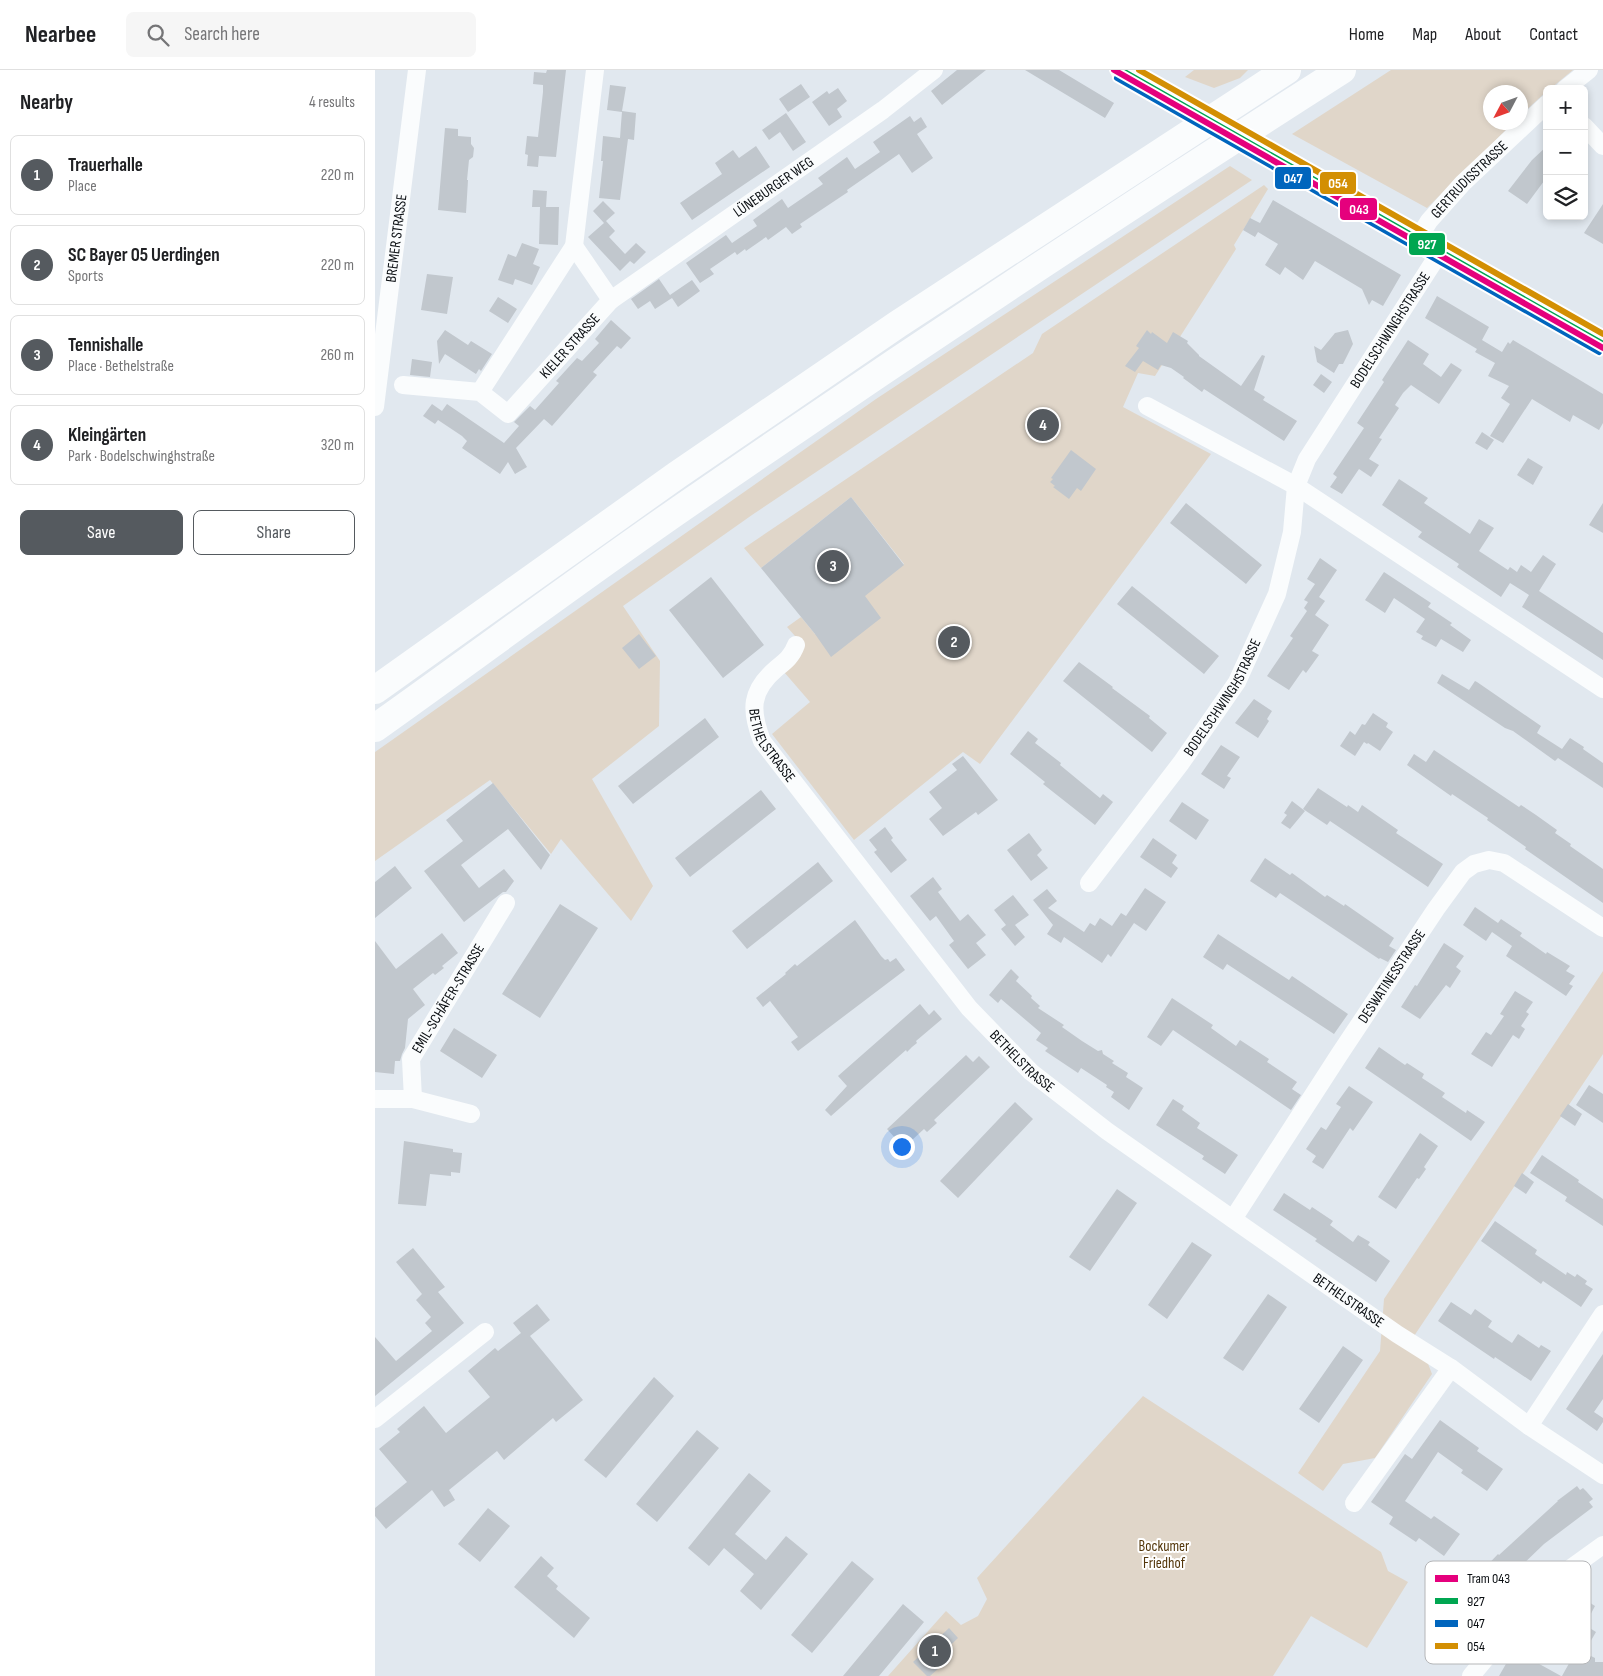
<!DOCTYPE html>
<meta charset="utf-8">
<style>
:root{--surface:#fff;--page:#f6f6f6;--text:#202124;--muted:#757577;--line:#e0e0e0;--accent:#555a5f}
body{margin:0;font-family:"Sofia Sans Condensed",sans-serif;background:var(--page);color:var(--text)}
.controls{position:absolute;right:15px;top:15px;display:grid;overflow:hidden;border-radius:8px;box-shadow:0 2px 8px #0003}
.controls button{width:45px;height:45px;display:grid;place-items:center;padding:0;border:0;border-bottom:1px solid var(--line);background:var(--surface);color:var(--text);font:25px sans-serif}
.compass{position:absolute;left:1108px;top:15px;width:45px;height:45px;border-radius:50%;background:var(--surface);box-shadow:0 2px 8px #0003;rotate:229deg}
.you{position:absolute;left:526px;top:1076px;width:18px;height:18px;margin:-12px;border:4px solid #fff;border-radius:50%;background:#1a73e8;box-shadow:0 0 0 8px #1a73e833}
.badge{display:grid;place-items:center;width:32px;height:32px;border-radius:50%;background:var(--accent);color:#fff;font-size:16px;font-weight:700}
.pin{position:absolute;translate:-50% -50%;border:2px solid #fff;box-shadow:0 1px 5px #0006}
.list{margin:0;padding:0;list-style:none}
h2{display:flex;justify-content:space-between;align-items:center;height:65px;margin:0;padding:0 20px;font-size:21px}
h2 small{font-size:16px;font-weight:400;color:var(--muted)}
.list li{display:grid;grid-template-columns:32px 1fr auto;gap:15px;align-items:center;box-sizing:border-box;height:80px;margin:0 10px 10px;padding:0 10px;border:1px solid var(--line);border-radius:8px}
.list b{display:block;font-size:19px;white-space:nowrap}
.list p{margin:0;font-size:16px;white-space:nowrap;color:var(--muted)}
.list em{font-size:16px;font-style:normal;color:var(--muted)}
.actions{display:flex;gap:10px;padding:15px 20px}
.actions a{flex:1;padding:11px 0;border:1px solid var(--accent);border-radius:8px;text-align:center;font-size:18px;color:var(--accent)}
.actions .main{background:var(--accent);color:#fff}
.icon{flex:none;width:28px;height:28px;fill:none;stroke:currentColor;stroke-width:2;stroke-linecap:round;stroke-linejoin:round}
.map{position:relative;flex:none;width:1228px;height:1606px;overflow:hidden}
header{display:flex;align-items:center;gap:30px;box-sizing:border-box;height:70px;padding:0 25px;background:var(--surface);border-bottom:1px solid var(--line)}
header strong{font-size:24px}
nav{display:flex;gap:28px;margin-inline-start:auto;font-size:18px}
.search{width:350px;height:45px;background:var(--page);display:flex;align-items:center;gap:12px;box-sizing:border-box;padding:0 18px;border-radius:8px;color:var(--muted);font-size:19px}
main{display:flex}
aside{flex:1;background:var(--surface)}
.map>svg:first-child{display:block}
</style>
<header>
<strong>Nearbee</strong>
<div class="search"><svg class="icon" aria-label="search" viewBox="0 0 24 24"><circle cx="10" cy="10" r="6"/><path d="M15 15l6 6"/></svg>Search here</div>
<nav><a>Home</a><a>Map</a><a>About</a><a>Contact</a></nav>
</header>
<main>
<aside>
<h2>Nearby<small>4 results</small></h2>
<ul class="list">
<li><span class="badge">1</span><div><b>Trauerhalle</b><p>Place</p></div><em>220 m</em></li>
<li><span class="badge">2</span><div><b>SC Bayer 05 Uerdingen</b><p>Sports</p></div><em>220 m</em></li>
<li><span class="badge">3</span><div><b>Tennishalle</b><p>Place · Bethelstraße</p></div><em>260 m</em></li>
<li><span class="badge">4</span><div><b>Kleingärten</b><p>Park · Bodelschwinghstraße</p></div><em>320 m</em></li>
</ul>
<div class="actions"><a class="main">Save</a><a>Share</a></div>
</aside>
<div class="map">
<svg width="1228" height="1606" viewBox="0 0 1228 1606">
<rect width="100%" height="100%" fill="#e1e8ef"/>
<path fill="#e0d6c9" d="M819,0H873L865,8L839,18L810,7Z
M1016,0H1198L1175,19H1172V21L1146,45V22H1116V52L1138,53L1052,138L917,64Z
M855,96L877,110L377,445L248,536L285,591L284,656L217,709L278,816L256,851L186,769L176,784L115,710L0,791V682L501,329Z
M889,115L893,119L859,175L861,179L780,306L763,303L748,337L836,384L605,694L588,682L479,770L397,664L435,632L409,602L420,566L412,557L426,547L440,564L529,494L476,427L386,498L369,478L658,283L667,264Z
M1228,901V984L1031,1278L1052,1291L1057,1304L1000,1388L968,1394L948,1421L923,1403L1005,1281L1009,1229Z
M768,1326L1006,1482L1013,1501L1033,1512L992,1578L936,1546L898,1606H513L571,1541L586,1555L603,1546L612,1529L602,1508Z"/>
<path fill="#c1c7cd" d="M172,0H191L181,87L164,86L163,97L152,96L153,85L150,84L152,66L163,67L168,22V15L158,14L159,2L171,3Z
M582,0H611L567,35L556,21Z
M650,0H684L739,33L730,48Z
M426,14L435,27L413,42L404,29Z
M235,15L251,17L247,41L261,43L259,70L253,69L245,130L224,128L228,91H226L228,66L245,68L246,54L247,42L232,40Z
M463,18L472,31L462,39L467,47L454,56L437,32L452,21L454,24Z
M411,43L431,72L418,81L405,62L394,70L387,60Z
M535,46L539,52L546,47L552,57L542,64L558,88L537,103L524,84L472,120L473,122L425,154L427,157L417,164L411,157L393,170L391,167L371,181L370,179L362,185L360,182L335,199L339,204L325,213L311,193L351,165L357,173L382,156L378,150L407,129L413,138L448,114L443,108L472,87L480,99L505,82L498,72Z
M70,58L83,59V66L96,67V74L99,78L98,87L94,90L92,110H93L91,143L63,140Z
M381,76L395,97L317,150L305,133L347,104L340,93L358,80L364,88Z
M1172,76V107L1152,134L1133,121L1157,90Z
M158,120L172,121L171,137H184L183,175L164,174L165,137H157Z
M898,130L1026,205L1008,236L997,230L994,235L987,219L940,191L928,210L910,197L905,205L890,195L903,174L883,162L880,167L868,160L875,148L885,153Z
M228,131L240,143L231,151L240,161L234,167L250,184L261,173L271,182L259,194L255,191L245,201L213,167L229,153L218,141Z
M1228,134V174L1209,163Z
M147,173L164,179L158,194L165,197L157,215L140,209L138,215L123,210L133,184L141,187Z
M52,204L78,207L72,244L46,240Z
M284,209L297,228L280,239L275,231L263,239L256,229Z
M317,210L325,221L303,237L295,225Z
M1062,226L1114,257L1107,270L1127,282L1133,272L1135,274L1138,270L1228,324V353L1224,360L1198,345L1195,352L1157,329L1128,373L1115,366L1135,334L1126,328L1134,316L1113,306L1120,293L1100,282L1102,279L1050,248Z
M123,227L142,239L133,253L114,241Z
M236,250L256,268L246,279L242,276L218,302L222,305L177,356L169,349L141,378L152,397L140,404L133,392L125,404L87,378L92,371L87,366L63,350L60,354L48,346L57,334L67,341L72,334L129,373L144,356L139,352L155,336L160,340L184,313L181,311L202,288L207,291L224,273L220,269Z
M70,260L93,275L96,271L117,284L106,301L104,299L101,304L70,284L64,294L62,271Z
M772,260L776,264L777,262L792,273L798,262L813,271L812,273L824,285V286L866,316L887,285L890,286L879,320L890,327L888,330L922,351L909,371L829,319L827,322L808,308L809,307L796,298L786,295L783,300L768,291L760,302L750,296L764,278L761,276Z
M973,260L978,274L968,294H964L959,303L942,292L939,276L946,280L960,263Z
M1033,270L1054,284L1048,294L1066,307L1076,293L1087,300L1064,334L1036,315L1028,323L1020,335L1024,338L1004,368L1007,369L994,389L1004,395L996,407L984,399L967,424L955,417L962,407L958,404L989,358L982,353L1009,312L1007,310Z
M37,289L57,292L55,307L35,305Z
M946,304L957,312L949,323L938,315Z
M1107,362L1119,370L1112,380L1100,373Z
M696,380L721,399L706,421L702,418L694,429L678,417L680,416L675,412L678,409L676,408Z
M1153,388L1168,397L1158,415L1142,405Z
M1024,409L1053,428L1049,433L1095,464L1104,449L1119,458L1104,481L1133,500L1135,497L1142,502L1146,495L1156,502L1168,485L1181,494L1164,521L1228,563V590L1147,537L1154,525L1135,513L1126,527L1082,497L1084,494L1043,467L1047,462L1007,435Z
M476,427L529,495L490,526L506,548L456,587L440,564L386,498Z
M811,433L887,495L871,514L795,453Z
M1228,433V463L1214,455Z
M945,488L962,500L944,527L950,531L940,545L954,555L937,581L944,585L931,603L928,600L914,620L892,606L918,568L915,566L932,541L929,538L933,532L929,530L940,514L932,509Z
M1009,502L1056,533L1053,537L1077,553L1075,555L1096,570L1088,582L1066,569L1061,577L1046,569L1048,566L1041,562L1050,549L1019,528L1010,543L990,530Z
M336,507L389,575L348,608L294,540Z
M757,516L844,586L829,604L742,534Z
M264,564L281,586L264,599L247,578Z
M704,592L738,617L737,618L775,646L774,648L792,663L777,682L688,611Z
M1067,604L1094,620L1100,611L1102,612L1166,656L1162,663L1187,679L1195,668L1209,677L1208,679L1228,693V718L1183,688L1180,691L1138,661L1130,658L1062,613Z
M879,629L897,641L892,649L894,651L883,668L860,653Z
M998,643L1013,653L1011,657L1018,662L1005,681L993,673L992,674L989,672L980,686L965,676L975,661L980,665L987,654L990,655Z
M330,648L344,667L258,734L243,716Z
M653,661L663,669L660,673L686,693L685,695L725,728L728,724L738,732L720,755L668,714L670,712L635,684Z
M846,675L865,687L852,706L856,708L849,719L826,704Z
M1059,680L1144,737L1146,735L1161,745L1182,760L1180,763L1196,774L1195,776L1228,799V833L1150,779L1151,777L1112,750L1113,748L1077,724L1076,726L1032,695L1039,684L1051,692Z
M588,686L623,730L603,745L601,742L568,766L554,749L567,738L554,722L582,700L577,694Z
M118,713L175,785L166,800L133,759L86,795L104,818L129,799L139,811L131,822H128L89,852L49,801L88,771L71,750Z
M943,718L972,737L973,735L983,742L987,735L1023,760L1021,763L1068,794L1053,817L955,751L952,755L928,739Z
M386,720L401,739L315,807L300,788Z
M917,731L930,741L915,759L906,753L912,745L909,743Z
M807,732L834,750L821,770L794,751Z
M510,757L518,768L516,770L532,790L516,803L499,782L502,780L494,770Z
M654,763L667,780L662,785L673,798L656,811L632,780Z
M778,768L802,785L797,793L803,798L796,808L765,787Z
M890,788L915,805L917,803L950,827L952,825L969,836L970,834L1019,868L1014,876L1021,880L1013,892L1005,888L1004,889L905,823L901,828L875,811Z
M443,792L458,811L372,879L357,861Z
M20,796L37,818L0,848V812Z
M558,807L567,819L563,822L585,851L593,844L611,865L601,873L611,885L593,899L574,875L579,871L561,846L555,851L535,826Z
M770,818L791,832L771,861L759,853L736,887L733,884L727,893L689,867L686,873L672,864L678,855L658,830L672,819L682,831L673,838L709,862L715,853L720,856L725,848L737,856L746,843L751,846Z
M638,825L654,845L640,855L650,867L640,876L626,859L631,855L619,840Z
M185,834L223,858L165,948L127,924Z
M1100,837L1123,853L1126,849L1147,863L1145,866L1171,884L1172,882L1195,896L1191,901L1200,906L1194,914L1198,916L1191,926L1131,886L1137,876L1117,862L1111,871L1088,855Z
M480,850L506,886L510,890L513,889L515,892L521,888L530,900L423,981L416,972L423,967L395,931L388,937L381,928L411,904L410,903L420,894L422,896Z
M67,863L83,883L67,896L69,898L60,905L58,903L38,919L50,935L33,949L30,978L27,984L25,991H20L19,1004L0,1002V871L21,899Z
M843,864L914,910L917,906L973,944L959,964L852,894L848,900L828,887Z
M1069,873L1089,886L1081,897L1086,901L1075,918L1071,915L1045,949L1026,937L1040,915L1042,916Z
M636,899L644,907L641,911L657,926L656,928L665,936L663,938L689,955L687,957L707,971L723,981L727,980L728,984L739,991L737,993L753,1003L751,1007L768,1018L754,1040L736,1027L739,1022L731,1017L732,1015L706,998L703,1003L670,981L673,978L661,970L666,963L626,929L623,933L614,925Z
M1140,921L1158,932L1151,942L1154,944L1146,956L1150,959L1144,969L1138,965L1117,997L1096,984L1111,962L1116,965L1129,946L1125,944Z
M797,928L838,955L836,958L861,976L865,970L894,989L892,992L922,1012L917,1019L926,1025L916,1040L798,960L786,976L772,967Z
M545,934L554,945L559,940L567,949L541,971L542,973L537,977L532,982L531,980L456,1046L450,1040L472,1016L463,1006Z
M79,958L122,985L107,1008L65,981Z
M1004,977L1030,995L1032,993L1049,1004L1047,1008L1070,1023L1067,1027L1091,1043L1092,1040L1110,1052L1096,1071L990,998Z
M591,985L598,992L604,986L615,997L559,1050L562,1053L552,1062L549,1059L523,1083L515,1074L521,1069L512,1059Z
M1214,1015L1228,1024V1053L1201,1035Z
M974,1016L998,1032L978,1061L975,1058L948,1099L937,1092L941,1086L931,1079L946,1057L951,1060L966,1037L961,1034Z
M798,1029L809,1036L807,1040L825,1053L822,1058L863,1085L850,1104L827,1089L829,1086L781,1055Z
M640,1032L658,1049L583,1128L565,1111Z
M1193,1034L1207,1044L1200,1056L1185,1046Z
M1045,1063L1063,1076L1049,1097L1051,1099L1044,1109L1042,1108L1021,1139L1003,1127Z
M29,1071L78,1079V1082L87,1083L85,1103L76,1102V1106L55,1104L51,1136L23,1134Z
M1167,1085L1204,1110L1203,1112L1228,1129V1156L1190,1131L1192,1127L1155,1103Z
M1147,1103L1159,1112L1151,1124L1139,1116Z
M742,1119L762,1133L715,1201L694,1187Z
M909,1123L935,1140L937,1137L958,1151L955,1155L978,1172L983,1165L995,1172L993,1175L1015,1191L1001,1212L940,1171L942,1169L898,1140Z
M1120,1151L1162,1180L1160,1184L1191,1205L1192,1202L1200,1207L1202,1204L1212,1211L1210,1214L1218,1219L1206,1237L1168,1211L1166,1214L1106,1171Z
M817,1172L837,1185L792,1249L773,1235Z
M38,1178L70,1217L63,1222L89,1253L0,1326V1267L21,1291L57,1261L50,1253L56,1247L41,1230L47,1224L21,1192Z
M893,1224L912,1237L868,1301L848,1288Z
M1076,1232L1096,1245L1100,1239L1117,1251L1113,1257L1137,1273L1143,1264L1164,1278L1166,1275L1176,1281L1156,1311L1120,1287L1119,1289L1063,1251Z
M162,1234L175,1250L155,1266L208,1330L181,1352L178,1348L129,1390L122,1381L74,1420L80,1430L69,1437L57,1420L11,1459L0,1446V1438L32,1412L4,1379L25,1362L22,1359L49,1336L71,1363L115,1327L93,1301L120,1278L123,1281L146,1263L138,1253Z
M968,1276L988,1290L944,1353L924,1339Z
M1228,1284V1329L1219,1342L1228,1348V1352L1222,1361L1191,1339Z
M279,1307L299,1326L231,1408L209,1390Z
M1065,1350L1104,1378L1102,1381L1128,1399L1112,1421L1086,1403L1088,1400L1063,1382L1030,1431L1056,1449L1059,1446L1085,1464L1069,1486L1044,1468L1041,1472L1014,1454L1018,1447L996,1432L1030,1384L1037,1389Z
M322,1360L344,1378L282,1452L261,1434Z
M374,1403L396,1421L360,1464L391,1490L411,1466L433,1484L386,1540L365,1521L379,1504L349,1478L334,1496L313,1478Z
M1202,1416L1205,1420L1208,1418L1211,1421L1218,1429L1214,1432L1218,1437L1169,1474L1141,1501L1142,1502L1125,1520L1121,1517L1118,1520L1103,1505L1123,1484L1124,1485L1183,1431H1182Z
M113,1438L135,1456L105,1492L83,1474Z
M166,1486L179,1498L172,1506L183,1516L181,1519L215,1548L199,1568L139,1517Z
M477,1491L499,1509L437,1583L416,1565Z
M1209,1529L1220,1536L1210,1555L1221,1562L1210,1581L1188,1569Z
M528,1534L549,1552L504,1606H468Z
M574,1558L583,1568L558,1592L564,1598L555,1606H552L538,1592Z
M1202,1579L1220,1588V1592H1228V1606H1187Z
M1139,1580L1148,1585L1186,1606H1124Z"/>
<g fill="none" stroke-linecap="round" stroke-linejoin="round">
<g stroke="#fafcfd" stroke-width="18">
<path d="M1190,19L1214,0"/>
<path d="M1209,56L1228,76"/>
<path id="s1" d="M1043,169L1054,151L1088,113L1172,34"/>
<path id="s2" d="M236,230L508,40L559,0"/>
<path id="s3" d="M28,315L105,322L133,344L236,230L199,176"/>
<path d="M105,322L199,176L220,0"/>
<path d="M772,336L921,416L1228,619"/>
<path id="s4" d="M0,337L42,0"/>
<path id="s5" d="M421,575C417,586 411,591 402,598C375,621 375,640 387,671L594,938L656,1002L732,1061L1022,1264L1076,1298L1154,1356L1228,1405"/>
<path id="s6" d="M714,813L806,693L862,612L902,524L917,462L921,416L932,389L1065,182"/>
<path d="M0,1029H38L96,1044"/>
<path id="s7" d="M38,1029L36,989L131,833"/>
<path id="s8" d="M858,1149L964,985L1061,839L1088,802L1099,794L1114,790L1129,793L1228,858"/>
<path d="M0,1349L110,1262"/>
<path d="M1154,1356L1228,1244"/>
<path d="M979,1433L1076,1298"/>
<path d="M1096,1606L1145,1547L1196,1498L1228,1475"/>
</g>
<path stroke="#fafcfd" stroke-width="22" d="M746,0L1228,274"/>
<path stroke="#fafcfd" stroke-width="28" d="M0,620L302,405L523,254L912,0
M0,658C107,582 212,503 320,429C533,282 749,139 967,0"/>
<g stroke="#fff" stroke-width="10">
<path id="bus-1" d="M746,0L1228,274"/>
</g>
<g stroke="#fff" stroke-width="10">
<path id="bus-2" d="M742,8L1224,282"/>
</g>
<g stroke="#fff" stroke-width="10">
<path id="bus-3" d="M764,0L1228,264"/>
</g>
<use href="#bus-1" stroke="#00a651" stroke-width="6"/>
<use href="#bus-2" stroke="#0065bd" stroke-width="6"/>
<use href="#bus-3" stroke="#d38f03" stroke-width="6"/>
<g stroke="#fff" stroke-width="10">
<path id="tram-1" d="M739,0L1228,278"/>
</g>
<use href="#tram-1" stroke="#e5007d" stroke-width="6"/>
</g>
<g text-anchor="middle" stroke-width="4" stroke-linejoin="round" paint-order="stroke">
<g font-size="15" fill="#090d11" stroke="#fff">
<text dy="5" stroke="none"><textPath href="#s1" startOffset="79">GERTRUDISSTRASSE</textPath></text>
<text dy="5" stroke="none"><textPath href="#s2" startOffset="198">LÜNEBURGER WEG</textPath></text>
<text dy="5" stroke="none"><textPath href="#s4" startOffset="170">BREMER STRASSE</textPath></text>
<text dy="5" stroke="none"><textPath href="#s6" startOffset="639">BODELSCHWINGHSTRASSE</textPath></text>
<text dy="5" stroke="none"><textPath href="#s3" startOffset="205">KIELER STRASSE</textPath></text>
<text dy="5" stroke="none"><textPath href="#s6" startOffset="229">BODELSCHWINGHSTRASSE</textPath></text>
<text dy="5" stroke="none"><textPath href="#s5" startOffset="120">BETHELSTRASSE</textPath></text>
<text dy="5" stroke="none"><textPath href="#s8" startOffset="290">DESWATINESSTRASSE</textPath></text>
<text dy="5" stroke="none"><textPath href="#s7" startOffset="111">EMIL-SCHÄFER-STRASSE</textPath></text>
<text dy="5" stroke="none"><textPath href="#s5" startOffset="525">BETHELSTRASSE</textPath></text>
<text dy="5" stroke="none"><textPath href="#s5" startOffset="930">BETHELSTRASSE</textPath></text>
</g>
<g font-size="15" fill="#53360a" stroke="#fff">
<text x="789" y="1481">Bockumer<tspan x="789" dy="17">Friedhof</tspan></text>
</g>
</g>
<rect x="1050" y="1491" width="166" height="103" rx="8" fill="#fff" stroke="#b5b6b8" stroke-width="1"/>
<rect x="1060" y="1505" width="23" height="7" fill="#e5007d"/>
<rect x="1060" y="1528" width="23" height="6" fill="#00a651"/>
<rect x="1060" y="1550" width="23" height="7" fill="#0065bd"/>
<rect x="1060" y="1573" width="23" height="6" fill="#d38f03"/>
<g font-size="14" fill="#090d11">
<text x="1092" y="1513">Tram 043</text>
<text x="1092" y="1536">927</text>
<text x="1092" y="1558">047</text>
<text x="1092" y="1581">054</text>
</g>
<g stroke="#fff" stroke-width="2">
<rect x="899" y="96" width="38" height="24" rx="5" fill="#0065bd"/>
<rect x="944" y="101" width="38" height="24" rx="5" fill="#d38f03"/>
<rect x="964" y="127" width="39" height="24" rx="5" fill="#e5007d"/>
<rect x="1033" y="162" width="38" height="24" rx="5" fill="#00a651"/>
</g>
<g font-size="14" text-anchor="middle" font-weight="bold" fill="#fff">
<text x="918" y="113">047</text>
<text x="963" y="118">054</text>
<text x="984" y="144">043</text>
<text x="1052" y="179">927</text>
</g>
</svg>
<div class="controls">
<button>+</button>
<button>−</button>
<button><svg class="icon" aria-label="layers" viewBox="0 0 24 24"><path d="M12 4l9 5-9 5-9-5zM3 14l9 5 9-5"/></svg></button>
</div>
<svg class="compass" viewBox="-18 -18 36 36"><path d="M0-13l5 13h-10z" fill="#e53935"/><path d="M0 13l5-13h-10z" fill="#757577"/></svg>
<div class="you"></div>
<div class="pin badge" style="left:560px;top:1581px">1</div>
<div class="pin badge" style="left:579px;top:572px">2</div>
<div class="pin badge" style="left:458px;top:496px">3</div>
<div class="pin badge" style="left:668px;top:355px">4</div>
</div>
</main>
